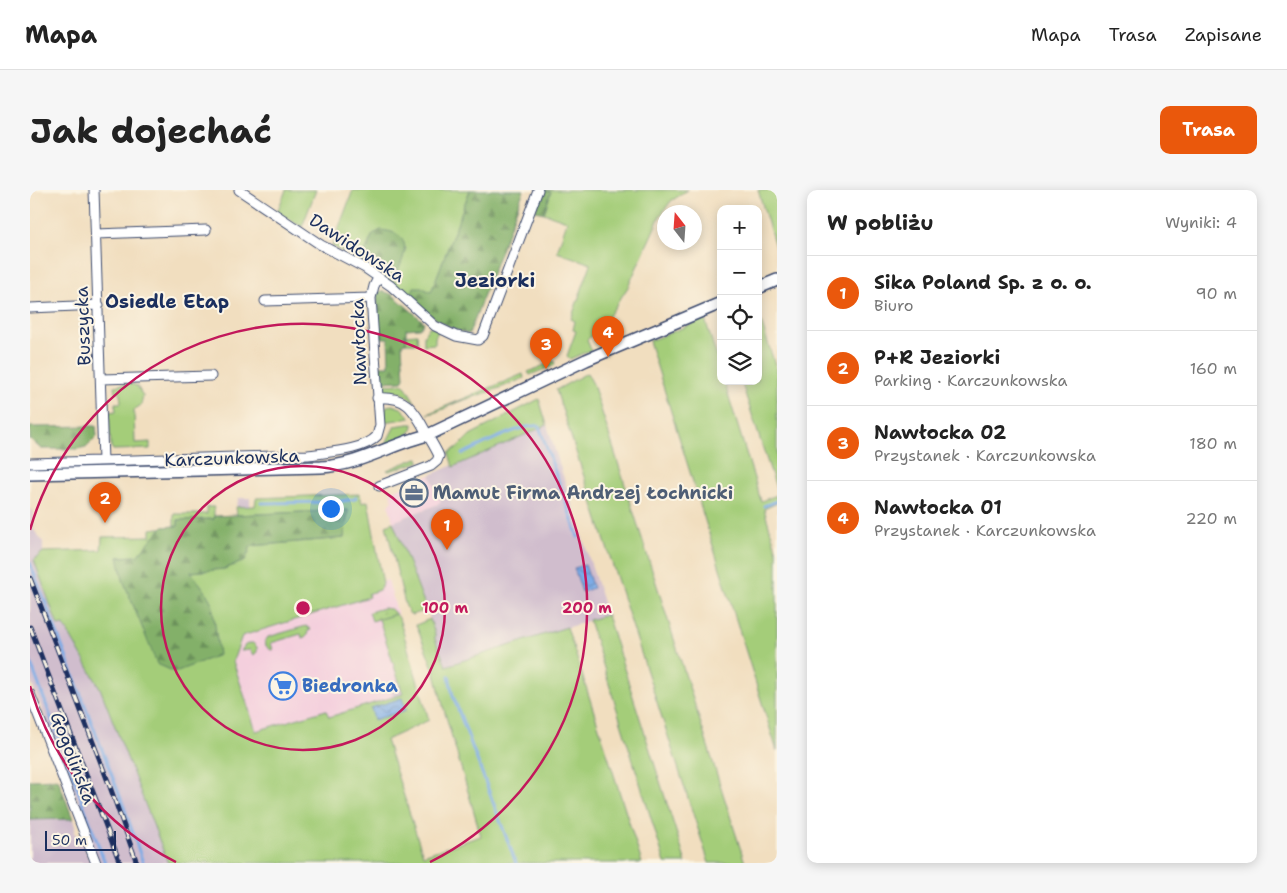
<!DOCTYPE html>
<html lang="pl">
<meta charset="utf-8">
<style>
:root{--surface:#fff;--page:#f6f6f6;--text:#222;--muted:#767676;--line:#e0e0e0;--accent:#ea580c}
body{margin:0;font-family:"Shantell Sans",sans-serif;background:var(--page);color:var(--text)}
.controls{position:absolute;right:15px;top:15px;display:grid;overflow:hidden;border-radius:10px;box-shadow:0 2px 12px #0003}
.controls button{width:45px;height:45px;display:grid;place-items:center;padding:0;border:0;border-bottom:1px solid var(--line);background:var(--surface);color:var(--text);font:25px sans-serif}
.compass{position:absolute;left:627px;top:15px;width:45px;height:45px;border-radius:50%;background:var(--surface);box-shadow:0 2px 12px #0003;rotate:343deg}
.scale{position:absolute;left:15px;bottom:12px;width:71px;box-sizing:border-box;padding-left:5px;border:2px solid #1b2f5e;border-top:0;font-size:14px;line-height:18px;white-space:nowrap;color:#1b2f5e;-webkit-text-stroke:4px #fcf5e5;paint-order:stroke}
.you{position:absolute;left:300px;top:318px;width:18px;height:18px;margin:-12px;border:4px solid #fff;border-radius:50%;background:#1a73e8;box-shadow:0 0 0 8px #1a73e833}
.badge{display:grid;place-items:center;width:32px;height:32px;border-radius:50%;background:var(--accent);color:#fff;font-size:16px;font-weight:700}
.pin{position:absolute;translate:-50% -41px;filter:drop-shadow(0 1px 2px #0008)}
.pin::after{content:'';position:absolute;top:26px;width:18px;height:15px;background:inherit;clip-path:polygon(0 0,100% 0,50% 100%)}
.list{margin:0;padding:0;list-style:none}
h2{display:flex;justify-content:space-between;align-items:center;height:65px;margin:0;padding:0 20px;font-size:21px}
h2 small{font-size:16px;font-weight:400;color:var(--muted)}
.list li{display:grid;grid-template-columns:32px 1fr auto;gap:15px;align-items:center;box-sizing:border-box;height:75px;padding:0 20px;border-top:1px solid var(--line)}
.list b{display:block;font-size:19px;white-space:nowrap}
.list p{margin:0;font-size:16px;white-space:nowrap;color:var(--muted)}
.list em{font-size:16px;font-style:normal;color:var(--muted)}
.icon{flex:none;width:28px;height:28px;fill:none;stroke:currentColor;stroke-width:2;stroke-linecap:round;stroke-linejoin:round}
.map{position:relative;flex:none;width:747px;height:673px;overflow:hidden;border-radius:10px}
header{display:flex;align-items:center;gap:30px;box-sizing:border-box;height:70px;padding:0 25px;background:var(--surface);border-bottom:1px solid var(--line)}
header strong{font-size:24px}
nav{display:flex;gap:28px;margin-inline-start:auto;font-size:18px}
.intro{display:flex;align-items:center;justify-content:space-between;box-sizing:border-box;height:120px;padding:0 30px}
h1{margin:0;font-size:35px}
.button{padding:12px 22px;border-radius:10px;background:var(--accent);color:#fff;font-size:18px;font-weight:700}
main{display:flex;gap:30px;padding:0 30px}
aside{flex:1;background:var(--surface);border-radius:10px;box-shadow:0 2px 12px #0003}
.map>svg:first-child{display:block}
</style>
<header>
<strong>Mapa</strong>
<nav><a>Mapa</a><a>Trasa</a><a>Zapisane</a></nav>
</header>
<div class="intro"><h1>Jak dojechać</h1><a class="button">Trasa</a></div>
<main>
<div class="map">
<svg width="747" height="673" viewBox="0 0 747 673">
<defs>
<pattern id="forest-firs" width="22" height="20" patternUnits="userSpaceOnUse" patternTransform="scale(1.25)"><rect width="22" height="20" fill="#83b069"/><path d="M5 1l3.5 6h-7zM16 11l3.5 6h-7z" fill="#6a905a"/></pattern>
<pattern id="garden-dots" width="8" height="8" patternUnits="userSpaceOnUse" patternTransform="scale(1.25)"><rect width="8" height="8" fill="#a4cd79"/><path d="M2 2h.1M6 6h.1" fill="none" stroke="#8db06b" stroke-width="1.8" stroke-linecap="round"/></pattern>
<pattern id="water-waves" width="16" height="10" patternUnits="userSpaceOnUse" patternTransform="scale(1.25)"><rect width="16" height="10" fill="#7cabe6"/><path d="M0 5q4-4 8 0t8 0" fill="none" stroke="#658cbe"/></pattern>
</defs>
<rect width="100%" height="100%" fill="#fcf5e5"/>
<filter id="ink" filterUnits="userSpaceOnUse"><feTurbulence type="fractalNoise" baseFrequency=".02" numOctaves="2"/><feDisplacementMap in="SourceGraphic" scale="10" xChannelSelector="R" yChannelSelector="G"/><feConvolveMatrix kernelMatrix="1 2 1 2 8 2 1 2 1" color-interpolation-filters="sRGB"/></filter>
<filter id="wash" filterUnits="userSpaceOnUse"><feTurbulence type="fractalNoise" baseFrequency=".0096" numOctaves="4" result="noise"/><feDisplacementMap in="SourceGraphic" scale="20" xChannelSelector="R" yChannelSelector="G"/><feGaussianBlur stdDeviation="1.12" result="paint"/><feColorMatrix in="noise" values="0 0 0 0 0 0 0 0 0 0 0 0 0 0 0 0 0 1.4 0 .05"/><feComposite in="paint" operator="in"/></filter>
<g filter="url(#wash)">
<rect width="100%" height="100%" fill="#f1debf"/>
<path fill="#f4cfdd" d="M400,285L411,313L363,332L359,316L362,310L360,302Z
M358,390L391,505L229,551L203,471L212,446L338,407V404L349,400L353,392Z"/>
<path fill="#d0bdcd" d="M517,235L577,425L416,476L405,449V444L399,425L363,332L411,313L400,285Z
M209,308H220V316L206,317Z
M0,319L2,321L3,339L13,352V362L4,370L28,436L34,435L70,498L138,673H69L57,642L58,636L0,489Z
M369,493L373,504L363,507L360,496Z
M43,629L45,635V643L50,654L54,656L60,673H0V630Z"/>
<path fill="#a4cd79" stroke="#607e6c" d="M256,0H286L272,37L247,22Z
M323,0H440L401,103L391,97L380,108L362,93L376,58L343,44L331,71L302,56Z
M515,0H658L641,11L630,26L598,97L573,135L557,150L561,160L540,169L537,166L546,141L543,140L545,131L541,129L561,74L527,62L537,31L514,23L521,2Z
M728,0H747V63Z
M728,122L747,181V301L711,191H728Z
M675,129L691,180V191H694L731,311L747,305V313L734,319L747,362V561L619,151Z
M399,137H403L408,141L405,148V154L394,155V145Z
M387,144L388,153H376V145Z
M524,171L525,175L500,185L498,182Z
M557,183L563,194L715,673H679L526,200Z
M493,184L494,188C472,198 453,204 431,211C419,215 410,223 397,224Z
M99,193L107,196L113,206L111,215L104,220L105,253L120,252V259L83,260L81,257L79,222L86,221L85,213H91L90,202H85L84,196Z
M372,194L376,197L385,212L372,203L357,200L351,197L353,195Z
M509,209L517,235L423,277L419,263L429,256L440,245Z
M362,215L371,218L381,228L354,232L355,221L357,216Z
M378,234H383C383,247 365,250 355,255L365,236Z
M387,268H389V272L359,281L357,280Z
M330,304L332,313L338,311L353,394L349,400L338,404L339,407L212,446L203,471L226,541L296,520L299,527L373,504L349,429L366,424L369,428L399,530L356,550L393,665L451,646L415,523L404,480L386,435L400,429L405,444V449L416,476L537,437L612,673H138L70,498L34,435L28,436L4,370L13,362L71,360L72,347L121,346V339L144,336V324H177V317H184V329L148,330V336L107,366L88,367L174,399L160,382L194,379L215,371L221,356L314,348L318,320L207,325L206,317L225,316L226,308Z
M363,332L397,420L382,425L379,423L375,414L356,335Z
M577,425L656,673H635L559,430Z
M276,436L281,440L278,441L277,446L272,448L271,444L241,453L243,460H241L236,456L235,451L238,447Z
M220,453H223L227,457V462L223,466L220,460L211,461L215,455Z"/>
<path fill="url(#forest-firs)" stroke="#4f7064" d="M440,0H494L439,144C415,138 398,124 380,108L384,97H391L401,102Z
M513,0L521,2L514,23L505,21Z
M351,40C356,41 362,41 366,44C385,54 368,79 362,93L331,71L343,44Z
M353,101L363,105L394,132L393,135L389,138L376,139V153L372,154L374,188L372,191L350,192V176H359L358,148H349L347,105L349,102Z
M66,236L67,246L56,257L47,259H11L0,249V237Z
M318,320L314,348L221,356L215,371L194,379L161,382L174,399L182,413L189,465L145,482L127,474L93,390L88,367L107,366L132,337L148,336V330L184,329V326Z
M28,589L43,629L0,630V590Z"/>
<path fill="url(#garden-dots)" stroke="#607e6c" d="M353,418L361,419L366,424L342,431L339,422Z"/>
<path fill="url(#water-waves)" stroke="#4c6da2" d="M555,375L563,398L552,402L544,378Z
M372,508L376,520L344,530L341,518Z"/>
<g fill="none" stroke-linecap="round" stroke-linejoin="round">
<path stroke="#7cabe6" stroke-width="3" d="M432,264C448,257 493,233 509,236L548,347
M231,313L305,312L325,309L326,307
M734,316L747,311
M0,373L93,614L113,673
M0,471L75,673
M419,486L423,506L486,673"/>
</g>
</g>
<g filter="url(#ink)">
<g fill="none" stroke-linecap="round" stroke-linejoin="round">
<g stroke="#3b496d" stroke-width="11">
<path id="minor" d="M64,0L73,271
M209,0L291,55L335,78L361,96L405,136L426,146L448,150L453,146L508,0
M66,44L176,40
M235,111L341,108
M0,118L69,115
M71,189L181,186
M347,208C376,206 383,218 396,242C400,250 405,257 409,266L407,271L401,276L349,296
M1,273L278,265C298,262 333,261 347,246L350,235L341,108L344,96L348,88
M0,504L66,673"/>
</g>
<g stroke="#3b496d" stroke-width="14">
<path id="tertiary" d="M728,98L747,90
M0,284L291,277C331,275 360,254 398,245L556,170L691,113"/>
</g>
<use href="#minor" stroke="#fff" stroke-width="9"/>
<use href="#tertiary" stroke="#fff" stroke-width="11"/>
<g stroke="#1b2f5e" stroke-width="5">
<path id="rail" d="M0,388L79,594L107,673
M0,437L90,673"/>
</g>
<use href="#rail" stroke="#fcf5e5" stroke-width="3" stroke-dasharray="9" stroke-linecap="butt"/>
</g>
</g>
<g fill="none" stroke="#c2185b" stroke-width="2.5">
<circle cx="273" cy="418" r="142"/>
<path d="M146 672A284 284 0 0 1 0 496M0 340A284 284 0 1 1 400 672"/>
</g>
<defs>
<g id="office-ring" transform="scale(1.4375)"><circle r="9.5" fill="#fcf5e5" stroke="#5c6f8a" stroke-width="1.5"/><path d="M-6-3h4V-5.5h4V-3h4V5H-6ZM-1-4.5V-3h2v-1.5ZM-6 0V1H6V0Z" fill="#5c6f8a"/></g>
<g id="supermarket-ring" transform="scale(1.4375)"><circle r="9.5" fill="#fcf5e5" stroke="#3f7fe0" stroke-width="1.5"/><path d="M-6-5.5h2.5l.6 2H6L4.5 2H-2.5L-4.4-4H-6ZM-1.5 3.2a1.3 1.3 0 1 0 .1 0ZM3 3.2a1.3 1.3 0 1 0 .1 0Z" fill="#3f7fe0"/></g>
</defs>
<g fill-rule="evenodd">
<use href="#office-ring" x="384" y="303"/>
<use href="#supermarket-ring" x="253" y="496"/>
</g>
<g text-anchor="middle" stroke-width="4" stroke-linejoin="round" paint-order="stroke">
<g font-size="18" fill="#1b2f5e" stroke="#fcf5e5">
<text transform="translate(327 58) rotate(33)" y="6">Dawidowska</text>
<text transform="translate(53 136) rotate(-92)" y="6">Buszycka</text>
<text transform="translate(329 152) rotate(-92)" y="6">Nawłocka</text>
<text transform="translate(202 268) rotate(-2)" y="6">Karczunkowska</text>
<text transform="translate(43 568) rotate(69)" y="6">Gogolińska</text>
</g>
<g font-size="18" font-weight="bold" fill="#4e5e75" stroke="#fcf5e5" text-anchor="start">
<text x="403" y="309">Mamut Firma Andrzej Łochnicki</text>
</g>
<g font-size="18" font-weight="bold" fill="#366cbe" stroke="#fcf5e5" text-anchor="start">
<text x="272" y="502">Biedronka</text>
</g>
<g font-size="19" font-weight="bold" fill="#1b2f5e" stroke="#fcf5e5">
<text x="465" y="97">Jeziorki</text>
<text x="137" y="118">Osiedle Etap</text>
</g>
</g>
<circle cx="273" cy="418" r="8" fill="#c2185b" stroke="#fcf5e5" stroke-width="2.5"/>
<g font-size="15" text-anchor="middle" font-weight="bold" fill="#c2185b" stroke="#fcf5e5" stroke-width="4" stroke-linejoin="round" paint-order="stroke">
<text x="415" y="423">100 m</text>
<text x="557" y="423">200 m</text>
</g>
</svg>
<div class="controls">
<button>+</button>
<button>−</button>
<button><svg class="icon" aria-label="locate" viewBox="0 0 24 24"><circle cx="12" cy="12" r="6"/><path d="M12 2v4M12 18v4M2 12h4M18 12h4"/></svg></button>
<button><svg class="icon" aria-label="layers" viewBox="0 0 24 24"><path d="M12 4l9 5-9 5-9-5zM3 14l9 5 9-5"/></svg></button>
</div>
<svg class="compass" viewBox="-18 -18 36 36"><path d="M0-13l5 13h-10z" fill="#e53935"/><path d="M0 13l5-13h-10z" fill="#767676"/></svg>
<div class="scale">50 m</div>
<div class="you"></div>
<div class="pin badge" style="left:417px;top:360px">1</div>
<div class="pin badge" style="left:75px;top:333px">2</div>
<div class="pin badge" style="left:516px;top:179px">3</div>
<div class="pin badge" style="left:578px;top:167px">4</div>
</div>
<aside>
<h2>W pobliżu<small>Wyniki: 4</small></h2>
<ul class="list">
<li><span class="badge">1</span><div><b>Sika Poland Sp. z o. o.</b><p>Biuro</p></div><em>90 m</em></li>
<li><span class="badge">2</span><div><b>P+R Jeziorki</b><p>Parking · Karczunkowska</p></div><em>160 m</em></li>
<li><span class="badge">3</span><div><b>Nawłocka 02</b><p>Przystanek · Karczunkowska</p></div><em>180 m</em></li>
<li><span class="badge">4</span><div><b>Nawłocka 01</b><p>Przystanek · Karczunkowska</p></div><em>220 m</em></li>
</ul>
</aside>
</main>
